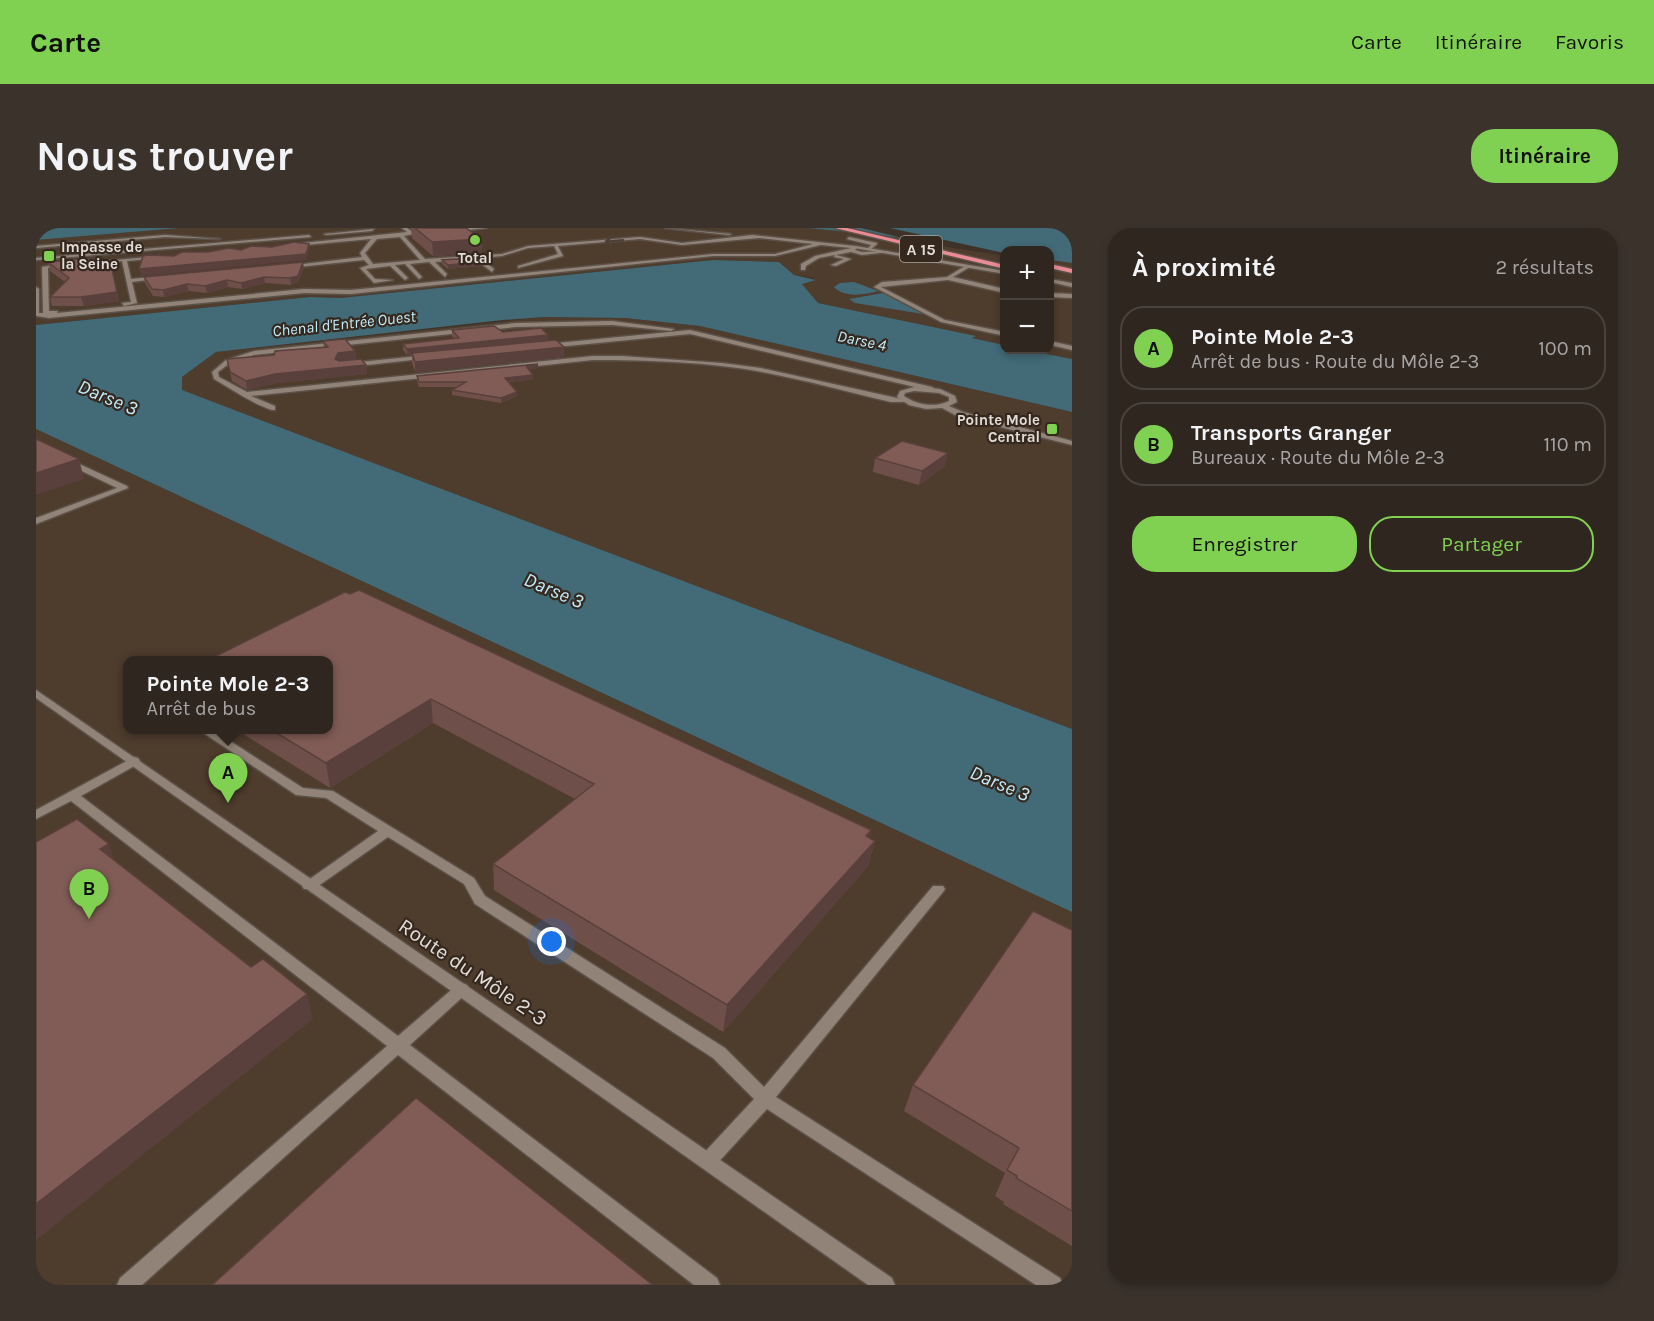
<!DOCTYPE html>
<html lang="fr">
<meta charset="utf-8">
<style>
:root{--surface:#2f261f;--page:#3b322c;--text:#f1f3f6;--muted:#a7a5a4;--line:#4a433d;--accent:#80d051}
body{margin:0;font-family:Karla,sans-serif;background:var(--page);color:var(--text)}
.controls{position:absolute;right:18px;top:18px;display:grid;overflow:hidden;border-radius:12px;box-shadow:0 3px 9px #0003}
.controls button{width:54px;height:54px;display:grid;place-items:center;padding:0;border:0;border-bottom:2px solid var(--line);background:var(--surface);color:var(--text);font:30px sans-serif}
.you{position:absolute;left:516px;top:714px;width:21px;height:21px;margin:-15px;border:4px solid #fff;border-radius:50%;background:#1a73e8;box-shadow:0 0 0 9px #1a73e833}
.badge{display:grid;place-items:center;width:39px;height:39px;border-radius:50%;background:var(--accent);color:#111;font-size:20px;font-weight:700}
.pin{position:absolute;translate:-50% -50px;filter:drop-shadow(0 2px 3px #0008)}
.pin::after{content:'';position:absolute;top:32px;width:21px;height:18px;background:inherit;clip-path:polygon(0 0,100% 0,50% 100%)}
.popup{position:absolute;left:87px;top:428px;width:210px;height:78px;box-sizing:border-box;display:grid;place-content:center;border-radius:12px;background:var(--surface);filter:drop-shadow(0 2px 4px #0005);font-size:20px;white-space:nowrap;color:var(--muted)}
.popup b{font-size:22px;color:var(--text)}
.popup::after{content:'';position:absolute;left:50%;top:100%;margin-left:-12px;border:12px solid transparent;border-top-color:var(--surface)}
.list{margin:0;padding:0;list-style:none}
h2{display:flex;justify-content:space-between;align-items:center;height:78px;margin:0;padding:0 24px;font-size:26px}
h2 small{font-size:20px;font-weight:400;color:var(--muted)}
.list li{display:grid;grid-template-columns:39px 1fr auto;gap:18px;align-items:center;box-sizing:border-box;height:84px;margin:0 12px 12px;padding:0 12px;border:2px solid var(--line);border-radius:24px}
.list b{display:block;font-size:22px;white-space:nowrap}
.list p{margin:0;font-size:20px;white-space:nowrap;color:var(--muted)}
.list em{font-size:20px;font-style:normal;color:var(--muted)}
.actions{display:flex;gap:12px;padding:18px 24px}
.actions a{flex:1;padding:14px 0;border:2px solid var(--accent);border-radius:24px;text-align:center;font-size:21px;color:var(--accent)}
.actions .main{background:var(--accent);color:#111}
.map{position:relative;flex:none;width:1036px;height:1057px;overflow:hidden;border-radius:24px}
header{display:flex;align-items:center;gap:36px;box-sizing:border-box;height:84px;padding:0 30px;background:var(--accent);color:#111}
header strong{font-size:28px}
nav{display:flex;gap:33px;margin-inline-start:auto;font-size:21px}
.intro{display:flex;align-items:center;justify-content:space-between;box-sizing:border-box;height:144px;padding:0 36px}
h1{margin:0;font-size:42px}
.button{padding:15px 27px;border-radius:24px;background:var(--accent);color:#111;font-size:21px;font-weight:700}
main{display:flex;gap:36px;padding:0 36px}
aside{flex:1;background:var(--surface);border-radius:24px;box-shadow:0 3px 9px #0003}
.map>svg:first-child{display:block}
</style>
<header>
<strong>Carte</strong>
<nav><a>Carte</a><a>Itinéraire</a><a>Favoris</a></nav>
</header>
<div class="intro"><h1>Nous trouver</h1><a class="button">Itinéraire</a></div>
<main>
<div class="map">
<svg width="1036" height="1057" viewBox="0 0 1036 1057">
<rect width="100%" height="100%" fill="#3f3329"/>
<path fill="#4e3c2d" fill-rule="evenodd" d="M144,0H772L853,8L968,25V117L935,110L938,108L782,75L765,55L779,52L777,50L758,47L743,34L677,32L304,70L274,69L0,97V12Z
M1014,32L1036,35V131L990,122H1014Z
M508,89L589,90L665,98L1036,184V501L146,163V149L180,124Z
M0,201L1036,684V1057H0ZM92,432H292V502H92Z"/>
<path fill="#426a77" d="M0,0H144L0,12Z
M772,0H1036V35L1014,32V22H969L968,25L853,8Z
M677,32L743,34L758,47L780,52L766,56L782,75L940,108L936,110L968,117L969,122H990L1036,131V184L664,98L589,90L508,89L467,92L180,124L146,149V162L1036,501V684L0,201V97L274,69L304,70Z
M818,54L842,63C829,67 808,70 798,59L804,55Z
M847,65L887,86L819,75L813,71Z"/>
<path fill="#3f3329" d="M825,0H854L968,25L969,28L892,16Z"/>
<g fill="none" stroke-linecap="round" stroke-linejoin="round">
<g stroke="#5b5149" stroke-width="3">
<path id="service" d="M366,0H371L377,4V6L368,8L389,31L466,26L492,18L604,9L646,15L716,7L820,18L822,19L819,22L826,24L851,23L853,24L826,27L815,24L800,27L815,31L800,38L795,37L808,31L798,29L799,27L783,30L770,38L769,42H765V36L779,28L815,20L785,17L739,28H677L315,66L268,65L13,90L0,88V59L3,61V85H7L6,39L29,35L31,38L12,40L13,83H22L21,85L268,61L315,62L677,26H739L777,16L723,10L646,17L604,11L522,18L527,28L482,40V38L522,26L518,18L492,20L466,28L445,30L458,41L456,44L439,31L399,34L411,46L409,49L393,34L374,36L386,49L383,51L369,36L359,37L372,50L369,52L354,38L330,41L339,51L357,52L338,55L324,40L333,37L328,32L253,40L250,38L326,29L324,25L335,11L259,18L257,16L371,4ZM364,9L384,32L337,36L329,25L341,11Z
M433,0H451L415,4L413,3Z
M629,0L695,6L693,7Z
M338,1L336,3L290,7L288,6Z
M129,7L184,11L129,9L0,20V18Z
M273,7L275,9L0,32V30Z
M813,9L841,15V16L834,22H830L835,17L811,11Z
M124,28L122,30L91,33L95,51L125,48L128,50L96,54L101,75L88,78L86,75L95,74L86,33L49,37L46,35Z
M929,38L934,39L917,49L969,61V65L912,52L845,59L909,92L969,104V108L905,94L838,59L846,54L911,49Z
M1014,65L1036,66V70L1014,69Z
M576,93L638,101L635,103L576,97L480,99L218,127L194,135L182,144L183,149L211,164L557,128H586L686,135L725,140L870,172L867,174H855C812,164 769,152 726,144C674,134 610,132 557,132L215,168L239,178V182H236C215,175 197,162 178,151L176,144L190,132L218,123L480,95Z
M654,102L896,159L899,161L896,163L654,106L511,120L508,118L511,116Z
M1014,113L1036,118V122L1014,117Z
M392,127L394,128V130L314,139L311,137L314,135Z
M0,216L91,258L92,260L0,296V290L81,260L0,221Z
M165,502H177L267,560L297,563L438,650L449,668L689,820L728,859L897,658H907L909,661L907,664L740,869L1024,1050L1027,1057H1000L731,881L678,939L672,941L666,939L663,933L666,927L718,871L677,830L439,676L428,656L352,609L278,661H268L266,658L268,655L342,603L290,570L260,567L166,504Z
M98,529L102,530L104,533L102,536L45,568L362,808L421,757L426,755L431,757L434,761L431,765L374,817L681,1050L684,1057H658L362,827L106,1057H81L84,1050L351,818L35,573L0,591V582Z"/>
</g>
<g stroke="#5b5149" stroke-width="3">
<path id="minor" d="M820,18L969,43V46L818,20Z
M1014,51L1036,55V59L1014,54Z
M878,159L904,161L919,168L921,174L913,178L927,184L1036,213V217L921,188L906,180L890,181L873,177L861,169L864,163ZM878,163L903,165L913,169V173C898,180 881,177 868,168L869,165Z
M0,462L856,1050L859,1057H832L0,470Z"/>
</g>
<g stroke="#5b5149" stroke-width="3">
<path id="motorway" d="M799,0H811L969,37V41Z
M1014,36L1036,41V45L1014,40Z"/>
</g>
<use href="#service" fill="#918377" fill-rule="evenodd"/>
<use href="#minor" fill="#918377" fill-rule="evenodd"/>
<use href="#motorway" fill="#eb8b95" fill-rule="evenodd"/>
</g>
<path fill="#6f4f4a" d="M375,0H430L445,11L446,25L397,28L376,10Z
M406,32L444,34L445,38L412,41L406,36Z
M12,34L69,40L76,41L83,73L48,78H16L14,69L29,54L14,43Z
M268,40L262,54L255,57L229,55L206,61L192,59L171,65L153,63L128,69L117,68L109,55L108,49Z
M416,102L467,104L512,107V112L528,129L379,144L376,135V127H371L367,122V116L418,111L416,108Z
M287,113L319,123L320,132L330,137L331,146L241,155L211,162L196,153L191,131L238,127L288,119Z
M502,136V140L493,142L497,147V151L473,154L481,164V168L465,175L416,167V162L422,159H383L381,153V148Z
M839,230L909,238L883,257L837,244Z
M309,364L835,602L833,610L839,613L832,638L687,804L458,662L457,636L539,571L397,495L294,560L199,501H292Z
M1036,702V1018L967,976L968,974L959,968L969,945L868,883L877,857Z"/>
<path fill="#5a403c" d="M445,11L446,25L397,28L396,14Z
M273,16L274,22L270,32L105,48L103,41Z
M267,34L268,40L262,54L255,57L254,50Z
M444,34L445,38L412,41V37Z
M228,49L229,55L206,61L205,55Z
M191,52L192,59L171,65L169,58Z
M151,56L153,63L128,69L127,62Z
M81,64L83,73L48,78L45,69Z
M512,107V113L371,127V121Z
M528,119V129L379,144V134Z
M319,123L320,132L303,134L299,131L302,125Z
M502,136V140L490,143V138Z
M330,137L331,146L241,155L211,162L210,153L239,146Z
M497,147V151L470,154L469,150Z
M481,164V168L465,175V170Z
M912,225L909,238L883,257L886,243Z
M43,231L48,251L0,267V245Z
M395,471L397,495L294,560L290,535Z
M835,602L831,622L839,613L832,638L687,804L691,777Z
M73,616L81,641L64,621Z
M271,766L277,791L0,1012V976Z"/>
<path fill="#815c56" stroke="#5a403c" stroke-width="1.5" d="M379,0H430L445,11L396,14Z
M258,14L273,16L270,26L103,41L107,28L112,27L138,28L146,24H172L193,20L205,22L215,18L236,19Z
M58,30L65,31L69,40L76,41L81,64L45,69H14L33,50L12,34Z
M438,30L444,34L412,37L406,32Z
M267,34L262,48L254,50L228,49L205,55L191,52L169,58L151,56L127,62L116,61L108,49Z
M458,98L467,104L505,100L512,107L371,121L367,116L423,110L416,102Z
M309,111L319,123L302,125L299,131L303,133L325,131L330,137L239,146L210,153L194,144L191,131L238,127L239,123L292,119L287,113Z
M520,112L528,119L379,134L376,125Z
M502,136L490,138L497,147L469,150L481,164L465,170L416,162L430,154H383L381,148Z
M0,211L43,231L0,245Z
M866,213L912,225L886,243L839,230Z
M323,362L835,602L830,608L839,613L691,777L457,636L558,556L395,471L290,535L234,501H292V432H172L309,364L314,366Z
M41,591L73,616L64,621L215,739L227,731L271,766L0,976V614Z
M997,683L1036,702V983L980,950L981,948L971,942L983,920L877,857Z
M380,870L617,1057H176Z"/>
<defs><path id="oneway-shaft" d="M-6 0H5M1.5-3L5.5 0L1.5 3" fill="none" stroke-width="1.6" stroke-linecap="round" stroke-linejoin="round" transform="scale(1.5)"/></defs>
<use stroke="#4c4035" href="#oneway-shaft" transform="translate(578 13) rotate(175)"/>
<g fill="#80d051" stroke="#35291f" stroke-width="2">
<circle cx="439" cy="12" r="6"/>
<rect x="7" y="22" width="12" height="12" rx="3"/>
<rect x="1010" y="195" width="12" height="12" rx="3"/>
</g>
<g text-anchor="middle" stroke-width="4.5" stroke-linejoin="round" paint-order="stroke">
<g font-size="15" font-weight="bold" fill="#e3dbd5" stroke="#35291f" text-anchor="start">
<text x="25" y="24">Impasse de<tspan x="25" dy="17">la Seine</tspan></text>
<text x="439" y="35" text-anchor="middle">Total</text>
<text x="1004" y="197" text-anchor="end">Pointe Mole<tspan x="1004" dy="17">Central</tspan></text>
</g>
<rect fill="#35291f" stroke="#afa69e" stroke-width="1.5" x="864" y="8" width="42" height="26" rx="4.5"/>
<g font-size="16" font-weight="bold" fill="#e3dbd5">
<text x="885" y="27">A 15</text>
</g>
<g font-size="16" font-style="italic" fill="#c2ecfb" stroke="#35291f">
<text transform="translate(308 95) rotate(-6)" y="6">Chenal d'Entrée Ouest</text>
<text transform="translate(826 112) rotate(12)" y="6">Darse 4</text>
</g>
<g font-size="20" font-style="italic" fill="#c2ecfb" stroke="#35291f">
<text transform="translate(72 169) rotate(23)" y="7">Darse 3</text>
<text transform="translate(518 362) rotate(23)" y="7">Darse 3</text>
<text transform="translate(964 555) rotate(23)" y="7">Darse 3</text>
</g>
<g font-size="21" fill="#e3dbd5" stroke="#35291f">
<text transform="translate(437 744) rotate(34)" y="7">Route du Môle 2-3</text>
</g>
</g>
</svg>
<div class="controls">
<button>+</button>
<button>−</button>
</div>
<div class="you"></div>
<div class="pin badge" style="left:192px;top:575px">A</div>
<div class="popup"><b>Pointe Mole 2-3</b>Arrêt de bus</div>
<div class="pin badge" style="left:53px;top:691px">B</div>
</div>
<aside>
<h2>À proximité<small>2 résultats</small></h2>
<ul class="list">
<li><span class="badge">A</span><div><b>Pointe Mole 2-3</b><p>Arrêt de bus · Route du Môle 2-3</p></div><em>100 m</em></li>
<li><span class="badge">B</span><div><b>Transports Granger</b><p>Bureaux · Route du Môle 2-3</p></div><em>110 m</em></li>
</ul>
<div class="actions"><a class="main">Enregistrer</a><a>Partager</a></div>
</aside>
</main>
